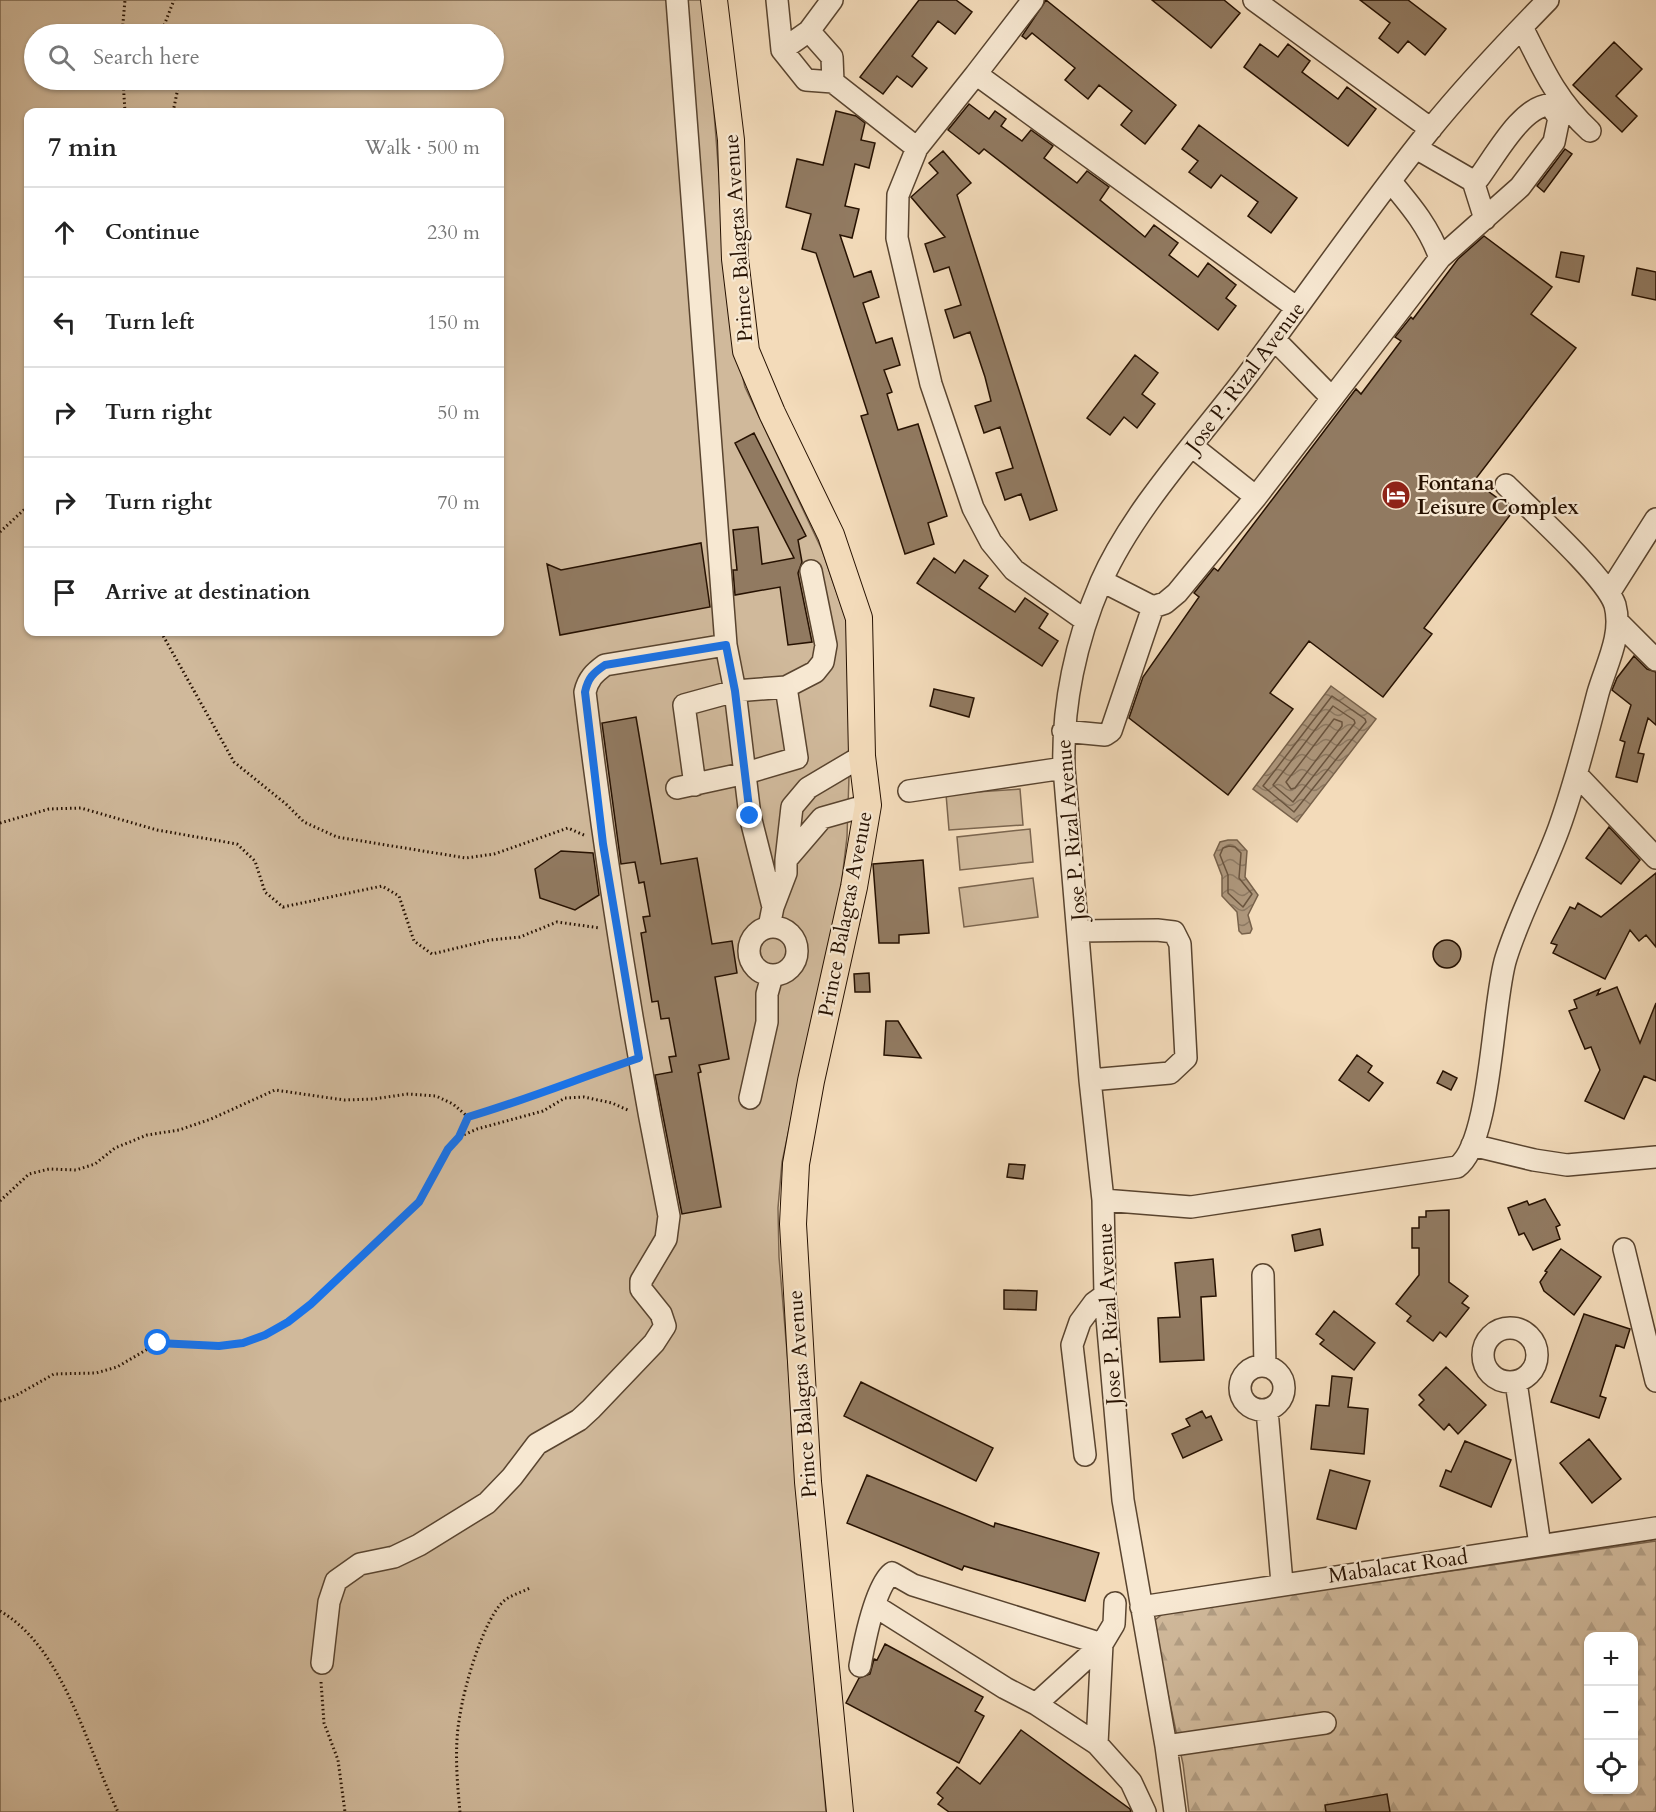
<!DOCTYPE html>
<meta charset="utf-8">
<style>
:root{--surface:#fff;--page:#f2f2f2;--text:#222;--muted:#767676;--line:#e0e0e0}
body{margin:0;font-family:Cardo,serif;background:var(--page);color:var(--text)}
.controls{position:absolute;right:18px;bottom:18px;display:grid;overflow:hidden;border-radius:12px;box-shadow:0 2px 4px #0004}
.controls button{width:54px;height:54px;display:grid;place-items:center;padding:0;border:0;border-bottom:2px solid var(--line);background:var(--surface);color:var(--text);font:30px sans-serif}
.stop{position:absolute;width:18px;height:18px;margin:-14px;border:4px solid #1a73e8;border-radius:50%;background:#fff}
.stop.end{background:#1a73e8;border-color:#fff;box-shadow:0 2px 6px #0008}
.list{margin:0;padding:0;list-style:none}
h2{display:flex;justify-content:space-between;align-items:center;height:78px;margin:0;padding:0 24px;font-size:26px}
h2 small{font-size:20px;font-weight:400;color:var(--muted)}
.list li{display:grid;grid-template-columns:39px 1fr auto;gap:18px;align-items:center;box-sizing:border-box;height:90px;padding:0 24px;border-top:2px solid var(--line)}
.list b{display:block;font-size:22px;white-space:nowrap}
.list em{font-size:20px;font-style:normal;color:var(--muted)}
.icon{flex:none;width:33px;height:33px;fill:none;stroke:currentColor;stroke-width:2;stroke-linecap:round;stroke-linejoin:round}
.map{position:relative;flex:none;width:1656px;height:1812px;overflow:hidden}
.search{position:absolute;background:var(--surface);box-shadow:0 2px 4px #0004;left:24px;top:24px;width:480px;height:66px;display:flex;align-items:center;gap:15px;box-sizing:border-box;padding:0 21px;border-radius:33px;color:var(--muted);font-size:22px}
.panel{position:absolute;background:var(--surface);box-shadow:0 2px 4px #0004;left:24px;top:108px;width:480px;height:528px;border-radius:12px}
.map>svg:first-child{display:block}
</style>
<div class="map">
<svg width="1656" height="1812" viewBox="0 0 1656 1812">
<defs>
<pattern id="forest-firs" width="22" height="20" patternUnits="userSpaceOnUse" patternTransform="scale(1.5)"><rect width="22" height="20" fill="#d0b99b"/><path d="M5 1l3.5 6h-7zM16 11l3.5 6h-7z" fill="#b29e84"/></pattern>
<pattern id="water-waves" width="16" height="10" patternUnits="userSpaceOnUse" patternTransform="scale(1.5)"><rect width="16" height="10" fill="#ad967b"/><path d="M0 5q4-4 8 0t8 0" fill="none" stroke="#8d7962"/></pattern>
</defs>
<rect width="100%" height="100%" fill="#f3dbba"/>
<filter id="stains"><feTurbulence type="fractalNoise" baseFrequency=".00333" numOctaves="4"/><feColorMatrix values="0 0 0 0 .2 0 0 0 0 .09 0 0 0 0 .02 0 0 0 .5 -.17"/></filter>
<radialGradient id="worn" r=".72"><stop offset=".6" stop-color="#630" stop-opacity="0"/><stop offset="1" stop-color="#630" stop-opacity=".3"/></radialGradient>
<path fill="#d0b99b" stroke="#7b654e" stroke-width="1.5" fill-rule="evenodd" d="M0,0H702L709,49L729,303L735,345L745,387L822,550L848,625L850,747L847,837L841,887L782,1162L778,1208L779,1257L826,1812H0ZM34,34H494V80H34ZM28,112H500V632H28Z
M1020,789L1023,825L949,830L946,794Z
M1030,829L1033,862L960,870L957,837Z
M1033,878L1038,917L964,927L959,888Z"/>
<path fill="url(#forest-firs)" stroke="#7b654e" stroke-width="1.5" fill-rule="evenodd" d="M1656,1541V1812H1189L1183,1764L1154,1628L1155,1620L1164,1613ZM1588,1636H1634V1790H1588Z"/>
<path fill="url(#water-waves)" stroke="#77614a" stroke-width="1.5" d="M1331,686L1376,719L1297,822L1253,789Z
M1228,840H1237L1247,851L1245,877L1258,895L1248,915L1252,929L1250,933L1242,934L1239,931L1237,912L1222,896V876L1214,855L1220,842Z"/>
<g fill="none" stroke-linecap="round" stroke-linejoin="round">
<path stroke="#6a543e" stroke-width="1.5" d="M1332,696L1365,719L1366,722L1294,812L1263,786Z
M1333,706L1354,720L1355,723L1293,802L1273,785Z
M1334,719L1342,722V726L1295,788L1291,789L1286,782Z
M1229,846L1235,847L1241,853L1239,878L1252,894L1243,907L1228,893V875L1220,855L1223,848Z"/>
</g>
<path fill="#917a61" stroke="#261101" stroke-width="1.5" d="M919,0H956L972,12L955,34L938,21L912,56L927,68L912,87L897,76L883,94L860,77Z
M1046,0L1176,105L1145,144L1121,125L1132,111L1099,85L1088,99L1065,80L1075,68L1032,33L1026,39L1022,36Z
M1152,0H1224L1240,13L1211,48Z
M1360,0H1408L1446,29L1425,55L1408,41L1398,53L1379,38L1390,23Z
M1614,42L1642,69L1616,96L1637,116L1622,132L1573,85Z
M1260,44L1278,57L1288,44L1310,61L1302,72L1338,99L1347,87L1376,109L1348,146L1244,67Z
M969,104L989,119L995,111L1006,119L1001,126L1022,141L1031,130L1053,146L1044,158L1077,183L1087,171L1109,187L1100,200L1145,237L1154,225L1178,243L1169,255L1198,277L1208,263L1236,285L1226,298L1236,306L1218,330L984,149L979,154L948,130Z
M836,111L856,116L865,123L861,140L875,143L869,168L855,164L845,206L859,209L852,238L840,235L854,277L871,271L879,297L863,303L876,343L892,338L900,365L884,370L892,392L887,394L898,430L918,424L947,516L928,523L934,544L905,554L861,416L868,414L816,253L802,249L811,214L786,207L797,159L823,165Z
M1199,125L1297,198L1271,233L1248,216L1258,202L1221,175L1211,188L1189,172L1198,161L1182,149Z
M1565,149L1572,154L1544,192L1537,186Z
M943,151L971,183L957,195L1057,510L1030,520L1021,494L1005,500L996,473L1013,468L1000,427L984,433L975,406L991,401L985,377L970,332L954,338L945,310L961,305L949,267L934,272L925,244L945,237L911,197L938,173L929,163Z
M1484,236L1552,287L1531,314L1576,348L1474,481L1514,510L1424,628L1432,634L1383,697L1309,641L1270,693L1293,709L1228,795L1129,718L1143,677L1199,597L1194,593L1214,568L1218,571L1356,389L1361,394L1401,341L1395,337L1411,317L1413,319L1458,259Z
M1561,252L1584,256L1579,282L1556,277Z
M1637,268L1656,272V300L1632,295Z
M1135,355L1158,373L1142,394L1155,404L1137,428L1124,417L1110,435L1087,418Z
M754,433L806,536L798,540L802,562L798,573L812,642L788,645L780,587L735,595L733,570H737L733,530L758,527L762,564L794,558L735,443Z
M701,543L710,607L560,635L547,564L561,570Z
M934,558L955,573L964,560L988,576L979,588L1015,612L1025,598L1048,614L1039,628L1058,641L1042,666L917,583Z
M1634,656L1647,669L1656,672V725L1648,718L1638,753L1644,754L1637,782L1616,777L1625,742L1620,740L1631,705L1612,690L1617,678Z
M934,689L974,698L969,717L930,706Z
M636,717L661,864L697,858L712,944L732,941L737,973L715,977L729,1059L699,1065L701,1072L698,1073L721,1207L682,1214L655,1075L672,1072L669,1057L676,1056L669,1018L661,1019L658,1001L652,1002L641,933L646,932L643,917L650,916L644,882L639,883L635,862L621,864L602,723Z
M1609,827L1640,860L1621,884L1586,858Z
M561,851L593,853L599,895L575,910L540,898L535,869Z
M923,860L929,933L899,935V943H879L873,864Z
M1656,873V947L1646,935L1639,941L1630,930L1605,979L1553,953L1557,945L1551,943L1570,907L1575,909L1578,903L1601,917Z
M1433 954a14 14 0 1 1 28 0a14 14 0 1 1-28 0Z
M869,973L870,992H855L854,974Z
M1617,987L1640,1043L1656,1003V1081L1644,1076L1624,1119L1585,1101L1600,1070L1591,1047L1585,1049L1569,1011L1577,1008L1574,1000L1600,989L1597,995Z
M886,1021H898L921,1058L884,1055Z
M1357,1055L1372,1066L1368,1072L1383,1083L1369,1101L1339,1080Z
M1443,1071L1457,1078L1451,1090L1437,1083Z
M1009,1164L1025,1165L1023,1179L1007,1177Z
M1545,1199L1560,1225L1556,1227L1560,1239L1533,1250L1524,1233L1519,1235L1508,1208L1527,1201L1529,1205Z
M1449,1210V1282L1468,1296L1462,1303L1469,1308L1446,1337L1440,1332L1433,1341L1407,1321L1411,1316L1396,1304L1419,1275V1248H1412V1228H1419V1217H1426V1211Z
M1320,1229L1323,1245L1295,1251L1292,1235Z
M1561,1249L1601,1277L1574,1315L1544,1291L1540,1282L1547,1272L1545,1271Z
M1213,1259L1216,1296L1201,1297L1204,1360L1160,1362L1158,1318L1180,1317L1175,1263Z
M1004,1290L1037,1291L1036,1310L1004,1309Z
M1334,1311L1375,1343L1354,1370L1320,1344L1324,1340L1316,1334Z
M1584,1314L1630,1329L1624,1348L1616,1345L1600,1396L1606,1398L1599,1418L1551,1402Z
M1446,1367L1486,1405L1458,1434L1449,1424L1444,1430L1419,1405L1424,1400L1419,1395Z
M1332,1376L1352,1378L1348,1407L1368,1409L1364,1454L1311,1449L1316,1405L1329,1406Z
M861,1382L993,1448L976,1481L844,1416Z
M1202,1411L1206,1418L1211,1416L1222,1440L1183,1458L1172,1434L1190,1426L1186,1419Z
M1589,1439L1621,1479L1592,1503L1560,1463Z
M1465,1441L1511,1460L1491,1507L1440,1486L1446,1470L1451,1472Z
M1330,1470L1370,1481L1356,1529L1317,1519Z
M867,1475L994,1527L995,1523L1099,1553L1085,1601L964,1566L962,1570L847,1523Z
M885,1644L983,1697L975,1711L984,1716L959,1763L846,1703L859,1678L870,1674L874,1659L877,1660Z
M1021,1730L1130,1809L1131,1812H949L938,1804L943,1798L937,1793L957,1767L980,1784Z
M1387,1794L1390,1812H1326L1325,1805Z"/>
<g fill="none" stroke-linecap="round" stroke-linejoin="round">
<g stroke="#59442f" stroke-width="24">
<path id="minor" d="M677,0L726,645L735,691L750,816L773,907
M777,0L782,50L806,80L833,82
M1033,0L976,74L1297,308
M1254,0L1431,129
M1522,27C1542,67 1556,100 1590,131
M809,31L832,57L833,82L917,148
M782,50L809,31L832,0
M976,74L917,148L898,195L897,238L931,384L973,508L991,542L1014,570L1086,621
M1416,148L1473,181L1478,179C1494,158 1522,105 1550,105L1559,118L1554,142L1520,187L1440,258
M1473,181L1485,219
M1274,339L1332,398
M1193,447L1256,497
M1102,581L1153,607L1165,603L1177,593L1256,497L1440,258C1429,227 1411,206 1391,182
M1609,593L1656,519
M1617,621L1656,660
M1063,731L1105,735L1111,731L1153,607
M1577,775L1656,858
M695,785L684,705L735,691L786,687L815,672L823,662L826,645L811,571
M677,788L746,773L797,758L786,687
M909,791L1064,768
M786,860L792,807L808,788L862,756
M749 951a24 24 0 1 1 48 0a24 24 0 1 1-48 0Z
M769,927L773,907L786,873V860L822,818L868,805
M1079,931L1157,930L1174,932L1180,944L1186,1058L1170,1073L1090,1080
M750,1098L767,1022V994L772,976
M1472,1145L1534,1160L1567,1165L1656,1157
M1103,1200L1191,1207L1457,1167C1492,1143 1492,1001 1506,958C1520,913 1543,872 1559,828C1575,784 1586,739 1598,693C1606,665 1623,635 1615,605C1606,577 1530,509 1506,485
M1624,1249L1656,1381
M1263,1275L1265,1366
M1483 1355a27 27 0 1 1 54 0a27 27 0 1 1-54 0Z
M1240 1388a22 22 0 1 1 44 0a22 22 0 1 1-44 0Z
M1516,1382L1540,1545
M1267,1410L1282,1583
M1085,1455L1072,1345L1080,1322L1094,1303L1105,1295
M875,1606L1005,1688L1036,1704L1097,1744L1131,1782L1145,1812
M1141,1607L1656,1528
M322,1663L329,1602L336,1581L360,1564L394,1557L419,1545L487,1503L512,1477L537,1444L579,1420L591,1409L654,1343L665,1326L661,1314L641,1289V1281L666,1239L669,1216C634,1042 606,868 585,692C588,679 594,673 605,665L726,645
M860,1666C864,1644 875,1586 892,1573L913,1585L1102,1644L1114,1624L1115,1603
M1036,1704L1102,1644L1097,1744
M1166,1746L1325,1723
M1175,1812L1166,1746L1123,1500L1105,1295L1103,1200L1090,1080L1064,768C1062,705 1076,640 1101,582C1132,511 1198,440 1246,377C1307,296 1365,211 1429,131C1466,85 1507,42 1548,0"/>
</g>
<g stroke="#261101" stroke-width="28">
<path id="major" d="M714,0L731,140L735,259L746,351L772,413L831,535L859,618L862,756L868,805L854,887L811,1081L796,1164L793,1224L808,1482L840,1812"/>
</g>
<path stroke="#261101" stroke-width="3" stroke-dasharray="1.5 3" stroke-linecap="butt" d="M122,34L125,0
M164,34L163,28L174,0
M123,80L125,112
M173,112L178,88L175,80
M0,532L28,506
M161,632L234,762L286,804L304,822L337,837L466,858L494,854L568,828L586,836
M0,823L49,809L81,808L157,830L237,844L255,861L265,892L283,907L382,886L399,896L414,941L432,954L490,940L520,937L557,922L600,928
M459,1137L468,1117L516,1103L623,1063
M0,1201L29,1174L49,1169L76,1170L95,1164L115,1148L147,1135L179,1130L211,1119L275,1090L344,1100L373,1099L408,1094L436,1096L453,1104L468,1117
M0,1401L15,1396L54,1374L96,1373L117,1367L158,1343L219,1346L243,1343L265,1335L311,1304L419,1202L448,1149L459,1137L477,1129L543,1111L565,1098L584,1097L612,1103L630,1111
M0,1611C64,1648 87,1748 118,1812
M321,1682L324,1723L338,1760L345,1812
M460,1812C457,1781 454,1746 460,1715C464,1687 484,1617 505,1600C512,1595 522,1592 530,1588"/>
<use href="#minor" stroke="#f7e8d2" stroke-width="21"/>
<use href="#major" stroke="#f3dbba" stroke-width="26"/>
</g>
<g fill="none" stroke-linecap="round" stroke-linejoin="round">
<path stroke="#1a73e8" stroke-width="8" d="M158,1343L219,1346L243,1343L265,1335L288,1322L311,1304L419,1202L448,1149L459,1137L468,1117C526,1100 582,1077 639,1058L603,844L585,692C588,678 593,673 605,665L726,645L735,691L750,816"/>
</g>
<defs>
<g id="hotel-disc" transform="scale(1.5)"><circle r="9.5" fill="#8f2418" stroke="#f7e8d2"/><path d="M-6-4.5h1.5V1H6V5H4.5V3h-9V5H-6ZM-4 0a1.8 1.8 0 1 1 3.6 0ZM.5 0V-2.5h3Q6-2.5 6 0Z" fill="#fff"/></g>
</defs>
<g fill-rule="evenodd">
<use href="#hotel-disc" x="1396" y="495"/>
</g>
<g text-anchor="middle" stroke-width="4.5" stroke-linejoin="round" paint-order="stroke">
<g font-size="21" fill="#261101" stroke="#f7e8d2">
<text transform="translate(738 238) rotate(-94)" y="7">Prince Balagtas Avenue</text>
<text transform="translate(1245 377) rotate(-53)" y="7">Jose P. Rizal Avenue</text>
<text transform="translate(1071 830) rotate(-95)" y="7">Jose P. Rizal Avenue</text>
<text transform="translate(845 914) rotate(-79)" y="7">Prince Balagtas Avenue</text>
<text transform="translate(1109 1314) rotate(-93)" y="7">Jose P. Rizal Avenue</text>
<text transform="translate(802 1394) rotate(-94)" y="7">Prince Balagtas Avenue</text>
<text transform="translate(1398 1566) rotate(-8)" y="7">Mabalacat Road</text>
</g>
<g font-size="21" font-weight="bold" fill="#261101" stroke="#f7e8d2" text-anchor="start">
<text x="1417" y="490">Fontana<tspan x="1417" dy="24">Leisure Complex</tspan></text>
</g>
</g>
<rect width="100%" height="100%" filter="url(#stains)"/>
<rect width="100%" height="100%" fill="url(#worn)"/>
</svg>
<div class="controls">
<button>+</button>
<button>−</button>
<button><svg class="icon" aria-label="locate" viewBox="0 0 24 24"><circle cx="12" cy="12" r="6"/><path d="M12 2v4M12 18v4M2 12h4M18 12h4"/></svg></button>
</div>
<div class="stop" style="left:158px;top:1343px"></div>
<div class="stop end" style="left:750px;top:816px"></div>
<div class="search"><svg class="icon" aria-label="search" viewBox="0 0 24 24"><circle cx="10" cy="10" r="6"/><path d="M15 15l6 6"/></svg>Search here</div>
<section class="panel">
<h2>7 min<small>Walk · 500 m</small></h2>
<ul class="list">
<li><svg class="icon" aria-label="ahead" viewBox="0 0 24 24"><path d="M12 20V5M6 11l6-6 6 6"/></svg><div><b>Continue</b></div><em>230 m</em></li>
<li><svg class="icon" aria-label="left" viewBox="0 0 24 24"><path d="M17 20v-9H6M10 6l-5 5 5 5"/></svg><div><b>Turn left</b></div><em>150 m</em></li>
<li><svg class="icon" aria-label="right" viewBox="0 0 24 24"><path d="M7 20v-9h11M14 6l5 5-5 5"/></svg><div><b>Turn right</b></div><em>50 m</em></li>
<li><svg class="icon" aria-label="right" viewBox="0 0 24 24"><path d="M7 20v-9h11M14 6l5 5-5 5"/></svg><div><b>Turn right</b></div><em>70 m</em></li>
<li><svg class="icon" aria-label="arrive" viewBox="0 0 24 24"><path d="M6 21V4h12l-3 4 3 4H6"/></svg><div><b>Arrive at destination</b></div></li>
</ul>
</section>
</div>
